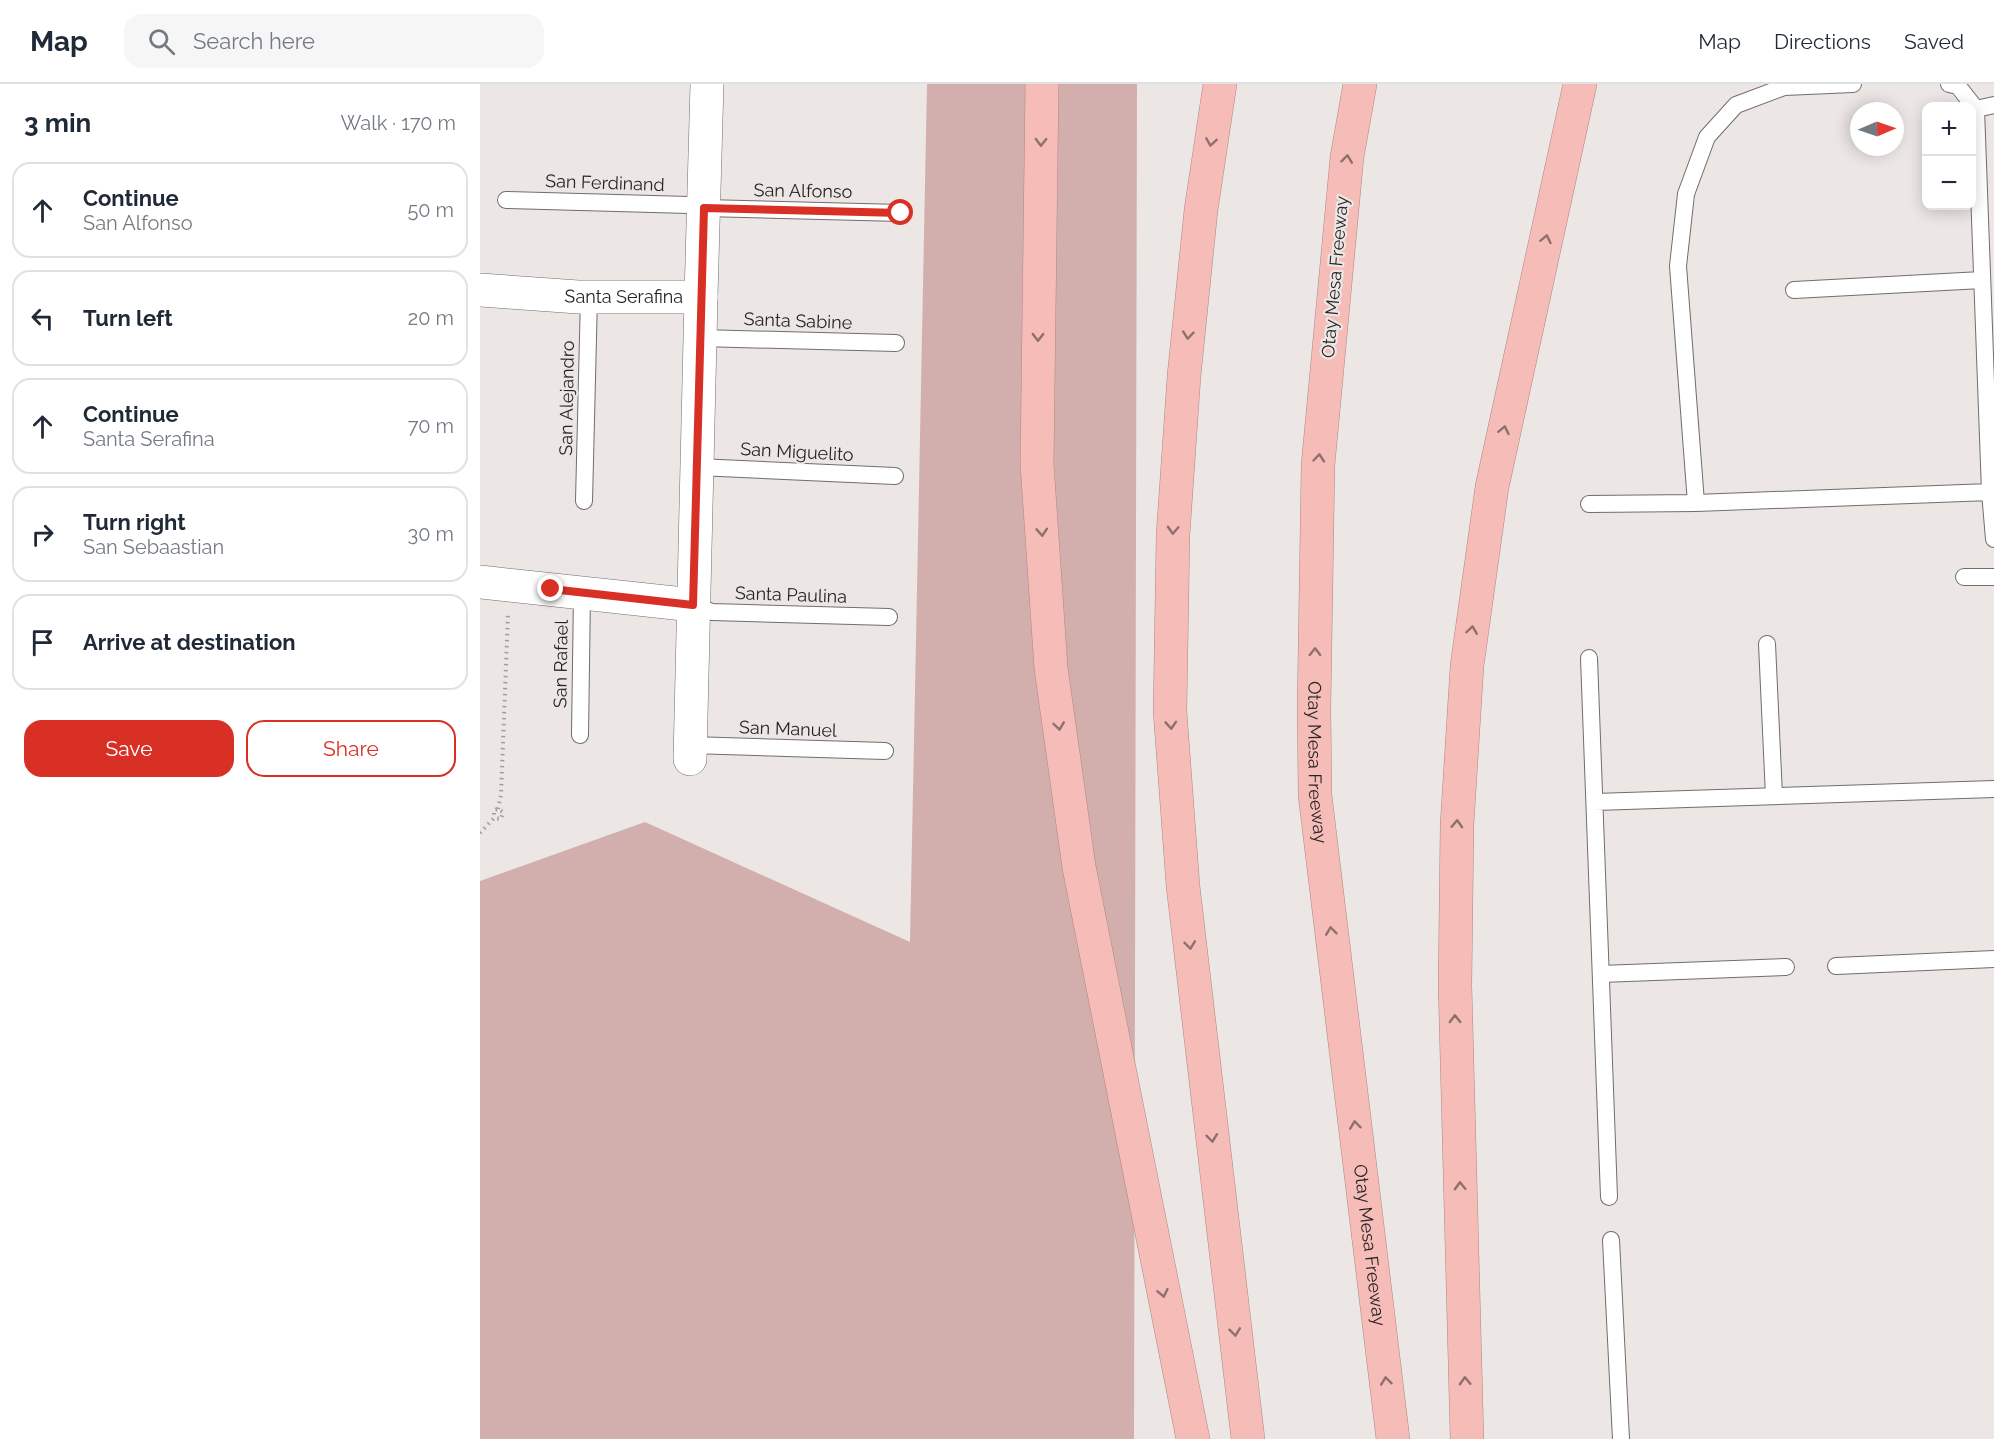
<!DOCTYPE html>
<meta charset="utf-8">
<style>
:root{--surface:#fff;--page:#f6f6f7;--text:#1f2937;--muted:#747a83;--line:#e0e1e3;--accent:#d93025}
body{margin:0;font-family:Raleway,sans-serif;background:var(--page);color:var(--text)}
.controls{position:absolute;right:18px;top:18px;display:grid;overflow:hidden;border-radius:12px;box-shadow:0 3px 15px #0003}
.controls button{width:54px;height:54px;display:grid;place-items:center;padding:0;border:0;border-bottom:2px solid var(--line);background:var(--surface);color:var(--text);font:30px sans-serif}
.compass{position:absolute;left:1370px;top:18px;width:54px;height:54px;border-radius:50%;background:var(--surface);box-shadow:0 3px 15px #0003;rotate:88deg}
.stop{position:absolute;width:18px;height:18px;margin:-14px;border:4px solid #d93025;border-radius:50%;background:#fff}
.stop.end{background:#d93025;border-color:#fff;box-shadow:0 2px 6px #0008}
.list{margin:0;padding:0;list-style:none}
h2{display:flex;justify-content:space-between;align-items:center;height:78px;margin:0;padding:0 24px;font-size:26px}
h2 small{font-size:20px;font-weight:400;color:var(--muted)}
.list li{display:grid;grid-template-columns:39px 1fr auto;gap:18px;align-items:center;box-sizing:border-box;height:96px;margin:0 12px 12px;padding:0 12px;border:2px solid var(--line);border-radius:18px}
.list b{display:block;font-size:22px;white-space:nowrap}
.list p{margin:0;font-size:20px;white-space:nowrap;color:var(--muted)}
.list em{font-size:20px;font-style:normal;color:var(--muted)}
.actions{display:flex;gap:12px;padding:18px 24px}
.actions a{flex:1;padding:14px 0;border:2px solid var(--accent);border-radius:18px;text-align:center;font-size:21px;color:var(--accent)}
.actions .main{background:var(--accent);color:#fff}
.icon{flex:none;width:33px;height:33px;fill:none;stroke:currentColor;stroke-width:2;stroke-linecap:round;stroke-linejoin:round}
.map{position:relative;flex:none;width:1514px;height:1355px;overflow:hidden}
header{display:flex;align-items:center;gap:36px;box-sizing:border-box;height:84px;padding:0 30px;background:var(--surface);border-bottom:2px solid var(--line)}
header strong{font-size:28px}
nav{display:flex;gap:33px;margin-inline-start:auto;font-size:21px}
.search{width:420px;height:54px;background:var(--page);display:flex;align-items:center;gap:15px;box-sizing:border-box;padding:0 21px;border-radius:18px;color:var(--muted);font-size:22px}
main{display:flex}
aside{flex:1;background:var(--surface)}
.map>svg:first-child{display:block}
</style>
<header>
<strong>Map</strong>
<div class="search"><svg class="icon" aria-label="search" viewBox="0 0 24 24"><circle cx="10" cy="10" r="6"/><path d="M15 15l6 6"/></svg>Search here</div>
<nav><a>Map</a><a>Directions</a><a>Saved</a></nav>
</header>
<main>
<aside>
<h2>3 min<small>Walk · 170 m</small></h2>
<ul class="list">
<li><svg class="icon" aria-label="ahead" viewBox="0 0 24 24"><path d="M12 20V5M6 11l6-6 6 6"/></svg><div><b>Continue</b><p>San Alfonso</p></div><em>50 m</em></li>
<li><svg class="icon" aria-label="left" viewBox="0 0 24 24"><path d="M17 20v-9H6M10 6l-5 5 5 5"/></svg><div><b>Turn left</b></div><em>20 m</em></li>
<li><svg class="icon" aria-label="ahead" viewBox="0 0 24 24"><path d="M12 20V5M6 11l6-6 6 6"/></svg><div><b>Continue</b><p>Santa Serafina</p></div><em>70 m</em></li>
<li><svg class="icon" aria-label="right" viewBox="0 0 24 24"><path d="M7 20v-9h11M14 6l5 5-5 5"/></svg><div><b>Turn right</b><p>San Sebaastian</p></div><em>30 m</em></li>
<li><svg class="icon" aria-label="arrive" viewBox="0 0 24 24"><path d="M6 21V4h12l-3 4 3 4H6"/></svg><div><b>Arrive at destination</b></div></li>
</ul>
<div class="actions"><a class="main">Save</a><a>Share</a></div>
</aside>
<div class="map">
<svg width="1514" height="1355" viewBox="0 0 1514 1355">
<rect width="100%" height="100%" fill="#ece6e5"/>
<path fill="#d2afac" d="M447,0H657L654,1355H0V797L165,738L430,858Z"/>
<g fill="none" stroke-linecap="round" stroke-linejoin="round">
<g stroke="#726d6c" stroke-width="18">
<path id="lane" d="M1469,0L1478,2L1496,25L1510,408L1514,455
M1496,25L1514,21
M26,116L209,121L224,124L421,129
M1314,206L1502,196
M220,254L416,259
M217,383L415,392
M104,417L109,212
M1216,419L1510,408
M1109,420L1216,419L1198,182L1206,110L1227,53L1256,21L1304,3L1373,0
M1484,493H1514
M213,521L232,528L409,533
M1287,560L1294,712
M1109,574L1129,1113
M100,651L102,509
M210,661L405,667
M1115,718L1514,705
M1356,882L1514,875
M1121,890L1306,883
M1131,1156L1141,1355"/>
</g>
<g stroke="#726d6c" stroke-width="34">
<g id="street">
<path id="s1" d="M0,206L98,213H221L210,675"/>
<path d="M221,213L227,0"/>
<path d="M0,498L213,521"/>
</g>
</g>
<g stroke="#ad8784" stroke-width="34">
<g id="highway">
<path d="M562,0L557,380L571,584L599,783L713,1355"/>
<path d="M740,0L721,126L704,292L693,451L690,627L703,802L768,1355"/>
<path id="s2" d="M880,0L867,73L838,381L834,624L835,711L913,1355"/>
<path d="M987,1355L975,901L977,741L987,582L1012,403L1100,0"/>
</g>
</g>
<path stroke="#a19c9b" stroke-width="4" stroke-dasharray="1.5 4.5" stroke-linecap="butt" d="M18,725L21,711L28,529
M0,749L14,734V726L18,725L23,728L21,735L14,734"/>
<use href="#lane" stroke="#fff" stroke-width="16"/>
<use href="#street" stroke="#fff" stroke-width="33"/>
<use href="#highway" stroke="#f5bcb8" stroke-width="33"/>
</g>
<defs><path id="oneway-chevron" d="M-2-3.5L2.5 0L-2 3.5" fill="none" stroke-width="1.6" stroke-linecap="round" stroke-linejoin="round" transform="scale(1.5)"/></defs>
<g stroke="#8e706e">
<use href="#oneway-chevron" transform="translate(561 58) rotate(91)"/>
<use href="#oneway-chevron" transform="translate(731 58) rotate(99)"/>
<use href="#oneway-chevron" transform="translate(867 75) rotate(-83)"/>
<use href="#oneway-chevron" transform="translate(1066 155) rotate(-78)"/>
<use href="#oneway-chevron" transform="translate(708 251) rotate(96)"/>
<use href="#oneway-chevron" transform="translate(558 253) rotate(91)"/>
<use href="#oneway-chevron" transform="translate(1024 346) rotate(-78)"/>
<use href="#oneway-chevron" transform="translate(839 374) rotate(-85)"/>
<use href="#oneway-chevron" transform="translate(693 446) rotate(93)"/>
<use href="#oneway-chevron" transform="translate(562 448) rotate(86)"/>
<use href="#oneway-chevron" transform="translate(992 546) rotate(-82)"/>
<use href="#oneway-chevron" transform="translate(835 568) rotate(-89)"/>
<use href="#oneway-chevron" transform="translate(691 641) rotate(86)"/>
<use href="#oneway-chevron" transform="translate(579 642) rotate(82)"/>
<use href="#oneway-chevron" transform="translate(977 740) rotate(-88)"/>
<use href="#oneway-chevron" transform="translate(851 847) rotate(-97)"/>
<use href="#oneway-chevron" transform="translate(710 861) rotate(83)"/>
<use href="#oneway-chevron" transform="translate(975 935) rotate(-91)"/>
<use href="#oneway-chevron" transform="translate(875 1041) rotate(-97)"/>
<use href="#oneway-chevron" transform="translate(732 1054) rotate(83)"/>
<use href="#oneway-chevron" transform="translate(980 1102) rotate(-92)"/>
<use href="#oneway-chevron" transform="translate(683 1209) rotate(78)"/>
<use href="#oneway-chevron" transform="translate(755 1248) rotate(83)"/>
<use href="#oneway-chevron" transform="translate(906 1297) rotate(-97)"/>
<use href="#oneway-chevron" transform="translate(985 1297) rotate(-92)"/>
</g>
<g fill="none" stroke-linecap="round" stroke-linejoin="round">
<path stroke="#d93025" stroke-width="8" d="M71,505L213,521L224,124L421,129"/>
</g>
<g text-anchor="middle" stroke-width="4.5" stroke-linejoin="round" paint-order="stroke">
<g font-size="18" fill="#272424" stroke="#ece6e5">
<text transform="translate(125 99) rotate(2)" y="6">San Ferdinand</text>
<text transform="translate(323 107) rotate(1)" y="6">San Alfonso</text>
<text transform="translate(855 193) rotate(-85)" y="6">Otay Mesa Freeway</text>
<text dy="6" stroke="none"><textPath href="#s1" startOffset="144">Santa Serafina</textPath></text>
<text transform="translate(318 237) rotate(2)" y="6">Santa Sabine</text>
<text transform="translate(87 314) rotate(-89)" y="6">San Alejandro</text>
<text transform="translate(317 368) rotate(3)" y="6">San Miguelito</text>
<text transform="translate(311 511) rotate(2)" y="6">Santa Paulina</text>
<text transform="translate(81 580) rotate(-89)" y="6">San Rafael</text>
<text transform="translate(308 645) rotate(2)" y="6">San Manuel</text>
<text dy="6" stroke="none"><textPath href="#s2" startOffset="681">Otay Mesa Freeway</textPath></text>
<text dy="6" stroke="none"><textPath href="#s2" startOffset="1167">Otay Mesa Freeway</textPath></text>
</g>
</g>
</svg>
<div class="controls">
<button>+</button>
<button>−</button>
</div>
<svg class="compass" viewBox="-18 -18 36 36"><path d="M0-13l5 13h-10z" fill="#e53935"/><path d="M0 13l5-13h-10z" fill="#747a83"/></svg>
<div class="stop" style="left:421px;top:129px"></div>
<div class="stop end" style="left:71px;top:505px"></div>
</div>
</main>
